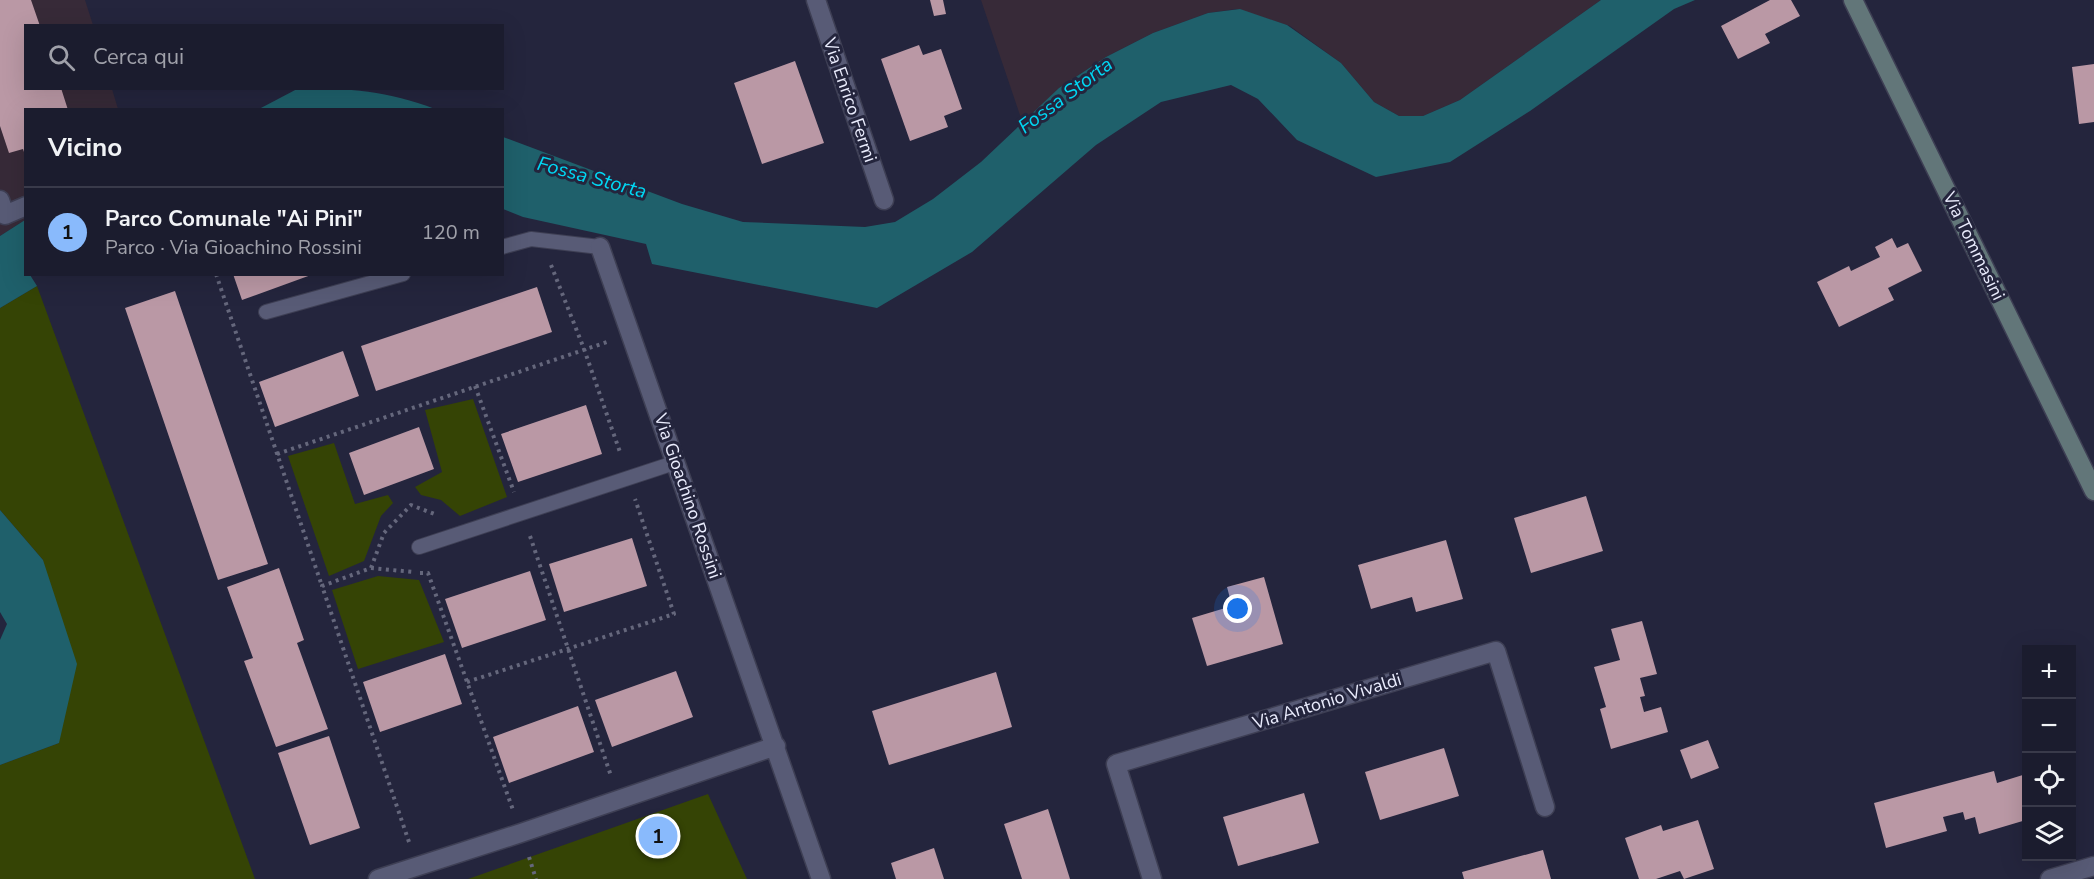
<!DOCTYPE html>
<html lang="it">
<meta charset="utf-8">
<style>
:root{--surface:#1b1c2e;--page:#28293a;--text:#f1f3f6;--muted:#a0a1aa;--line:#393a4a;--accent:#89bafc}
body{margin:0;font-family:"Nunito Sans",sans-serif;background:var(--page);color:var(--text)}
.controls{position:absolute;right:18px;bottom:18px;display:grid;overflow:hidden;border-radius:0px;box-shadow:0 6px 24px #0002}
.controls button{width:54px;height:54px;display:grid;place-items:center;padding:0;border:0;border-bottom:2px solid var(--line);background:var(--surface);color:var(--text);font:30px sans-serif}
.you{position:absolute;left:1238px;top:609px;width:21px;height:21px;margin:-15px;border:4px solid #fff;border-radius:50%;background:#1a73e8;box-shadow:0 0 0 9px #1a73e833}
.badge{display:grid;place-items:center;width:39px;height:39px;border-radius:50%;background:var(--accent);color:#111;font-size:20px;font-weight:700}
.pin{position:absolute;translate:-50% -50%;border:3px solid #fff;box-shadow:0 2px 6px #0006}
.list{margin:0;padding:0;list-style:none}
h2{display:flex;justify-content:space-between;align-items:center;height:78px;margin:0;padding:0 24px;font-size:26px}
h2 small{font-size:20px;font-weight:400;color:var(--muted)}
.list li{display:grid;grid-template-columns:39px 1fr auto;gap:18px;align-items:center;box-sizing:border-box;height:90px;padding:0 24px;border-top:2px solid var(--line)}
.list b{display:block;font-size:22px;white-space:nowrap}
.list p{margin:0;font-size:20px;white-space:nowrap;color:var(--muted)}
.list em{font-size:20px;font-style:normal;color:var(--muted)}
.icon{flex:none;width:33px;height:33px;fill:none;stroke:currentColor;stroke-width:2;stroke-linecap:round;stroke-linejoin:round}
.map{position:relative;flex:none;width:2094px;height:879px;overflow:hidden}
.search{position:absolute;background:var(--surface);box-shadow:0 6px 24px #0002;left:24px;top:24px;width:480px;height:66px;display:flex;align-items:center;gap:15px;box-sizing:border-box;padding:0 21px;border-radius:0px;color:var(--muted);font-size:22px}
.panel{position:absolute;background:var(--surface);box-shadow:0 6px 24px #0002;left:24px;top:108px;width:480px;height:168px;border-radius:0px}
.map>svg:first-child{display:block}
</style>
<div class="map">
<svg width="2094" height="879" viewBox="0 0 2094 879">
<rect width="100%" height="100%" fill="#24253d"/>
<path fill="#372a38" d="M0,0H85L93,25L26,26V88L112,89L118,109L26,110L25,220L0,236Z
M981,0H1601L1460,100L1423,116H1399L1374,102L1341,63L1290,26L1236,9L1208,13L1153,33L1106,57L1059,88L1023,124Z"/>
<path fill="#354405" d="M37,286L255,879H0V765L59,743L43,560L0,510V308Z
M473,399L507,497L460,516L441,500L421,495L415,487L442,472L425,410Z
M334,443L355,504L388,495L393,503L381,516L364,561L329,576L288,456Z
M378,576L419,580L444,642L358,669L332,590Z
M708,794L747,879H468Z"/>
<path fill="#1f606b" d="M1601,0H1695L1674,9L1530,111L1450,162L1376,177L1297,140L1258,99L1231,85L1161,102L1096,145L972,252L877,308L652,264L646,244L523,217L503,209V137L682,204L743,222L865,227L895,222L933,199L981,162L1059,88L1106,57L1153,33L1208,13L1240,9L1287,25L1341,63L1374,102L1399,116H1423L1460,100Z
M299,88C348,88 389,91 435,109H259Z
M25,220L26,274L30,275L37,286L0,308V236Z
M0,510L43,560L77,664L59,743L0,765V640L7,624L0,612Z"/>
<path fill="#ba98a5" d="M0,0H31L40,26H26V88H61L68,110H26L25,155L23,149L9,153L0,126Z
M930,0H943L946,14L934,16Z
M1770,0H1791L1800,16L1765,34L1770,43L1738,59L1721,26Z
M919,45L923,55L941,49L962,109L944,116L948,127L910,141L881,59Z
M795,61L824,143L762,164L734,83Z
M2094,64V122L2079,124L2072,67Z
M1892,238L1897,248L1908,243L1922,271L1888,288L1894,300L1839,327L1817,282L1849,266L1851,271L1880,257L1875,247Z
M233,274H311V275L242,300Z
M537,287L552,332L376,391L361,346Z
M175,291L268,564L218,580L125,308Z
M343,351L359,396L275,427L259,382Z
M586,405L602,454L518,482L501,434Z
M419,427L434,469L364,495L349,453Z
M1586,496L1603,551L1531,573L1514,518Z
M632,538L647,586L564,612L549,564Z
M1446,540L1463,599L1416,612L1412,597L1371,609L1358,565Z
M279,568L304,640L297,643L328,729L276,747L244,661L253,658L227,587Z
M530,571L546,620L462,648L445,599Z
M1264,577L1283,644L1207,666L1192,618L1232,606L1227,587Z
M1642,621L1657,674L1640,678L1645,696L1640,697L1644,712L1661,707L1668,732L1611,749L1600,709L1606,707L1594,667L1620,660L1611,629Z
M445,654L462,704L380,732L363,682Z
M676,671L693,717L612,747L595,700Z
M996,672L1012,727L889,765L872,711Z
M578,706L594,752L509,783L493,737Z
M329,736L360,828L310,845L278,753Z
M1708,740L1719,768L1691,779L1680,750Z
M1444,748L1459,796L1380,820L1365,772Z
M1994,771L1997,783L2026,774V820L1979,834L1975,817L1965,820L1963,812L1943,817L1947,831L1886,848L1874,803Z
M1304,793L1319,843L1238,866L1223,817Z
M1048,809L1070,879H1022L1004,824Z
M1698,820L1714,869L1684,879L1680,871L1656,879H1639L1625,838L1661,825L1663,831Z
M934,848L944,879H896L891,863Z
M1543,850L1551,879H1464L1462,872Z"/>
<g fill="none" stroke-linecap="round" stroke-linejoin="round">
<g stroke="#3e3f54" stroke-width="16">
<path id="lane" d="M502,247L531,239L600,247
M266,312L403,274
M419,547L677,462"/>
</g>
<g stroke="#3e3f54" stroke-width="21">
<path id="street" d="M816,0L884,200
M0,200L5,215L26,206
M600,247L821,879
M378,879L521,833L776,746
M1152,879L1116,764L1496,651L1545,807
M2050,879L2094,866"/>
</g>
<g stroke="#3e3f54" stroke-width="21">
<path id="secondary" d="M1853,0L2094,491"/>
</g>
<path stroke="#65677c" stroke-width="4" stroke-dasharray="3 4.5" stroke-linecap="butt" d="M551,265L584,349L621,455
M216,274L322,586
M475,386L514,492
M277,454L607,342
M530,536L611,776
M371,568L384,533L411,505L437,515
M420,573H428L513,810
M467,682L674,614L635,499
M409,842L322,586L371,568L413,572
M529,857L536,879"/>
<use href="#lane" stroke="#585b76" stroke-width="14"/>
<use href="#street" stroke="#585b76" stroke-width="18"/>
<use href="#secondary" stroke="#627679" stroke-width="18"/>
</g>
<g text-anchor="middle" stroke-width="6" stroke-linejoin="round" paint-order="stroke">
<g font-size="18" fill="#eaecfd" stroke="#24253d">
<text transform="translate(850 100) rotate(71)" y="6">Via Enrico Fermi</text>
<text transform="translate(1974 246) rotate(64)" y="6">Via Tommasini</text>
<text transform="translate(688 496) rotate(71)" y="6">Via Gioachino Rossini</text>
<text transform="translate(1327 701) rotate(-17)" y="6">Via Antonio Vivaldi</text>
</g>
<g font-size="20" font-style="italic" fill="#00d7f3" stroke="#24253d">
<text transform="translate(1065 95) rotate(-37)" y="7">Fossa Storta</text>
<text transform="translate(592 177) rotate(15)" y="7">Fossa Storta</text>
</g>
</g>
</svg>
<div class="controls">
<button>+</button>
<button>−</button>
<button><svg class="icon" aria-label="locate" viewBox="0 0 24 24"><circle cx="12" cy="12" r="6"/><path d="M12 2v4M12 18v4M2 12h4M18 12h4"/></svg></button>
<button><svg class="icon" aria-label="layers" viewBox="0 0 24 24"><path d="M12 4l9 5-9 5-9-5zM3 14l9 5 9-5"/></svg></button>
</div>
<div class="you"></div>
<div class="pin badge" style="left:658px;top:836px">1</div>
<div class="search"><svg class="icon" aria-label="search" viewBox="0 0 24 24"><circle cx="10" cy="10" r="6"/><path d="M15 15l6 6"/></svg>Cerca qui</div>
<section class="panel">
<h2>Vicino<small></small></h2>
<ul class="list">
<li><span class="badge">1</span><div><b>Parco Comunale &quot;Ai Pini&quot;</b><p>Parco · Via Gioachino Rossini</p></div><em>120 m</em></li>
</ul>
</section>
</div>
